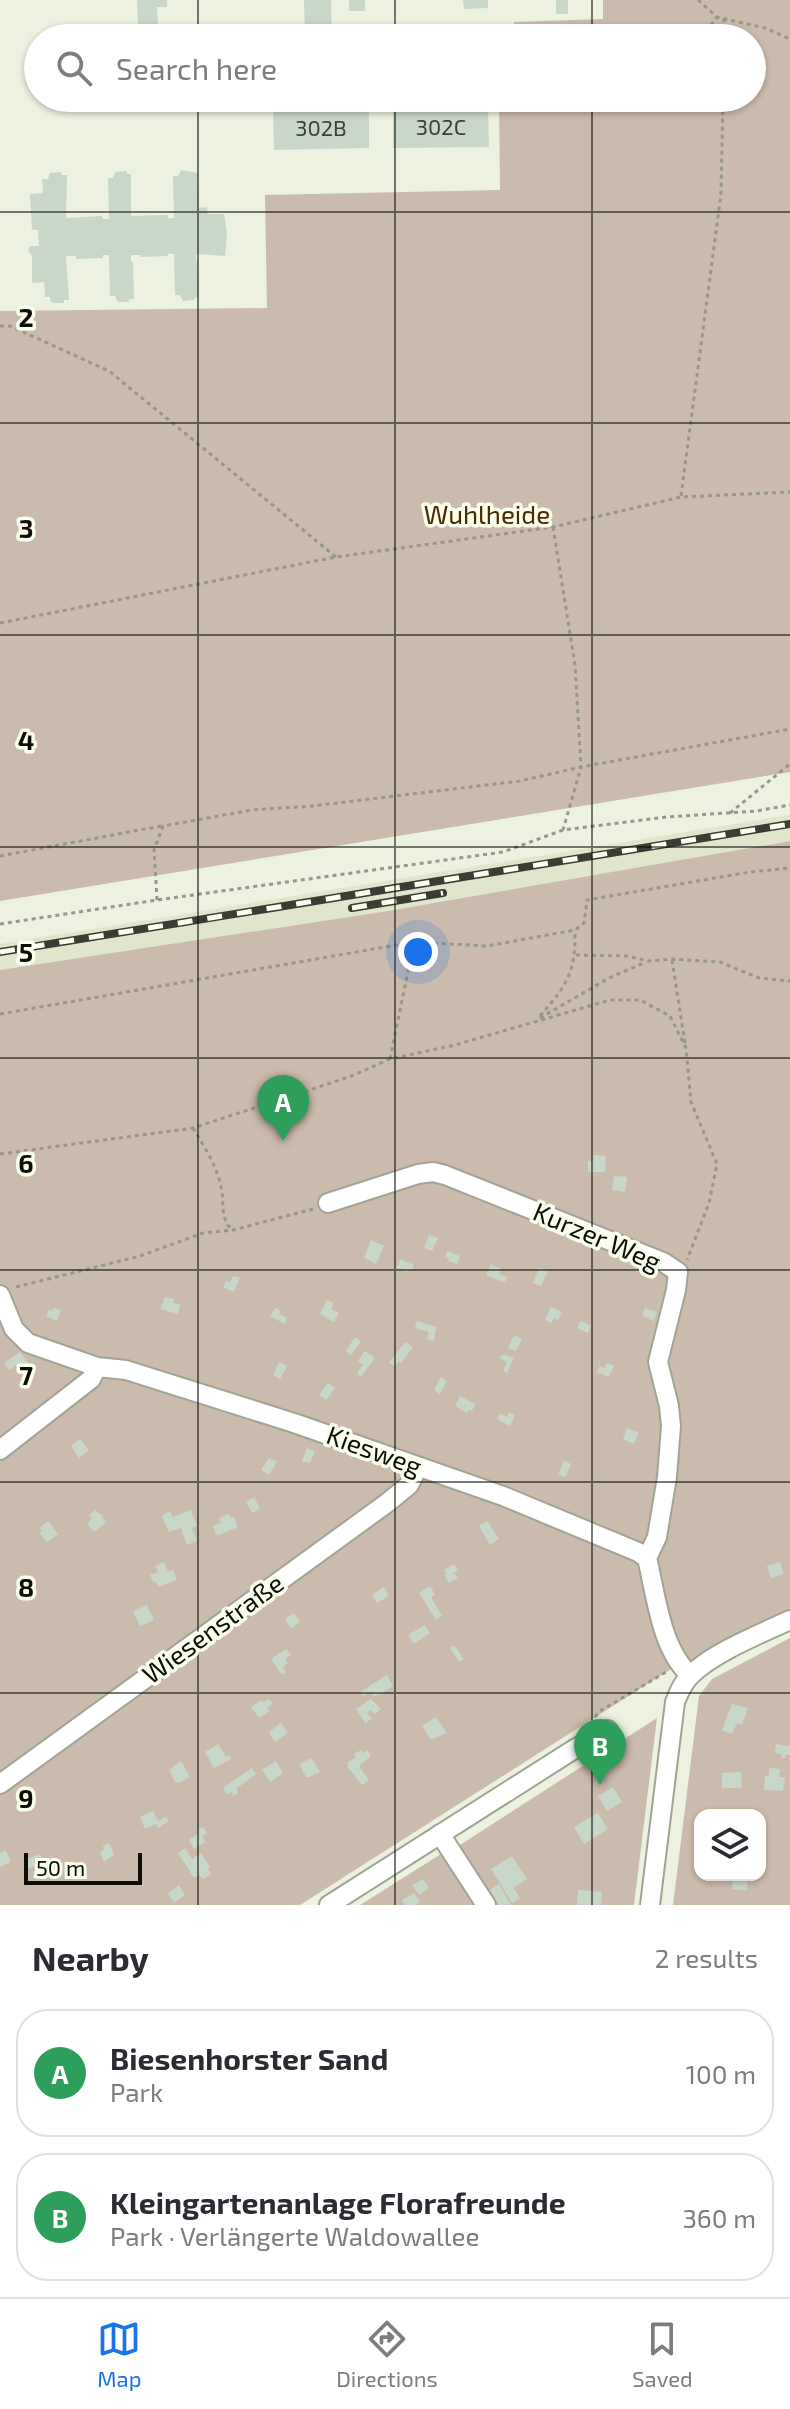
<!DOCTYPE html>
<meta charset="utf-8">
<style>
:root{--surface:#fff;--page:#f2f2f3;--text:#2b2b33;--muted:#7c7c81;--line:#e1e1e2;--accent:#1a73e8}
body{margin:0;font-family:"Exo 2",sans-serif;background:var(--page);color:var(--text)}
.controls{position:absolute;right:24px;bottom:24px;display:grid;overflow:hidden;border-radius:16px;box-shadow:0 2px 6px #0004}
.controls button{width:72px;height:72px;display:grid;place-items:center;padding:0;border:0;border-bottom:2px solid var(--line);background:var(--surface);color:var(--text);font:40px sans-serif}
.scale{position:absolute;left:24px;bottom:20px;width:118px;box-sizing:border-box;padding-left:8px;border:4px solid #0d0e08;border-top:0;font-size:22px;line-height:28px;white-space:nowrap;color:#0d0e08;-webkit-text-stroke:6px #fafeec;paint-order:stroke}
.you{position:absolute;left:418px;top:952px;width:28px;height:28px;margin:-20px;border:6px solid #fff;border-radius:50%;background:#1a73e8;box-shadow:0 0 0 12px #1a73e833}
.badge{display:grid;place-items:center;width:52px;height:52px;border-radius:50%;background:var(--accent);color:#fff;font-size:26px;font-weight:700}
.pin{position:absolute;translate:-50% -66px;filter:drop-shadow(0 2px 4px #0008)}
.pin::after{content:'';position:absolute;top:42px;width:28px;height:24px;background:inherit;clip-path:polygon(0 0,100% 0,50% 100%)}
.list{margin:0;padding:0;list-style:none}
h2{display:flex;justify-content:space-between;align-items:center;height:104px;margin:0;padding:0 32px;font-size:34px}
h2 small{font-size:26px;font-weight:400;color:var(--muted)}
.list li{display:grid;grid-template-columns:52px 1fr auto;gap:24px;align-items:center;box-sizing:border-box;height:128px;margin:0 16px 16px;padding:0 16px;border:2px solid var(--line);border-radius:32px}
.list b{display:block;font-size:30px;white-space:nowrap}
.list p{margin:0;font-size:26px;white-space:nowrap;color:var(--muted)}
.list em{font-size:26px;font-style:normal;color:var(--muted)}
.icon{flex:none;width:44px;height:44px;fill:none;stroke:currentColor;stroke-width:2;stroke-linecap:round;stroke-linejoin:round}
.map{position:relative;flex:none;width:790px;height:1905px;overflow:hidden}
.search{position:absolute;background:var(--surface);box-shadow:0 2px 6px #0004;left:24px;right:24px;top:24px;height:88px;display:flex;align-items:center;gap:20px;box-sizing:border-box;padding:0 28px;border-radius:44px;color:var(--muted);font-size:30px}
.sheet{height:392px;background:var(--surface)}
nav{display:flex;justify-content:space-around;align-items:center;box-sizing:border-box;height:112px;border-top:2px solid var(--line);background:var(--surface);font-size:22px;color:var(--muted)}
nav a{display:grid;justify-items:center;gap:4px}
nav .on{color:var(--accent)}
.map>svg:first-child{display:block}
</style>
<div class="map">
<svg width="790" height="1905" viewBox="0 0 790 1905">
<rect width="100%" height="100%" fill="#edf1df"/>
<path fill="#e0e5cc" d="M790,815V841L388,911L0,970V944Z"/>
<path fill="#cbbbac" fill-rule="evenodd" d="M603,0H790V772L0,901V311L267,308L265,195L500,190L499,98H752V38H514V22L603,19Z
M790,841V1612L692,1663L682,1662L300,1905H0V970L388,911Z
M790,1638V1905H673L699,1696L712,1679ZM700,1815H760V1875H700Z
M657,1718L634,1905H360L441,1854L443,1856Z"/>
<path fill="#c9d7c9" d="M137,0H167V7H157L158,25H138Z
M304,0H331L332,38H305Z
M349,0H365V11H349Z
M463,0H488V8L464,9Z
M556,0H568V14H556Z
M488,106L489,147L393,148V107Z
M369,107V148L274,150L273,108Z
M181,170L198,173L199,208L207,207L208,214H224L227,232L225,256L196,254V261H198L199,297L194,298V300L183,301L180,295H175L174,254H168V256L141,257V255H131V262H133L134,299H129V302H118L115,296H110L109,255H103V258L76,259V256H66L69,300H64V303H53L50,301V297H45L44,282L32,283V256L28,250L30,246H39L38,230H32L30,194L43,193L42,179H48L50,173L61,172V175H67L66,218L102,216L103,219H109L108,178H113L115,172L127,171V174H131V216L167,215L168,218H174L173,176H178Z
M594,1155L606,1156L605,1172H588V1161H593Z
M614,1176L627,1177L625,1192L612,1190Z
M429,1235L438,1238L432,1251L424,1248Z
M371,1240L384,1246L376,1264L364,1258Z
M447,1251L460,1256L457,1264L448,1261L449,1258L445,1257Z
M400,1259L414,1265L412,1270L408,1269L407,1272L397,1268Z
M491,1264L501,1269L499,1274L507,1277L506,1281L502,1282L486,1275Z
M539,1268L548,1271L541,1286L533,1283Z
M233,1276L240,1278L234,1292L223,1287L226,1281L230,1282Z
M165,1297L174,1299L173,1303L180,1304L178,1314L160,1309Z
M327,1300L334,1303L331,1309L339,1313L334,1322L320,1314Z
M551,1307L562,1312L558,1320L554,1318L551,1323L545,1320Z
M54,1308L61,1310L57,1321L46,1316L49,1310L53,1311Z
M275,1308L281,1311L279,1314L287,1318L285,1324L270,1316Z
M645,1308L657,1312L654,1321L642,1316Z
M417,1321L436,1327L434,1341L427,1339L429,1332L415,1328Z
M581,1321L591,1326L588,1333L577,1328Z
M514,1335L522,1339L516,1351L508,1348Z
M355,1337L361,1342L351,1355L346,1351Z
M405,1342L413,1347L401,1363L398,1362L395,1366L389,1363Z
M365,1351L375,1358L361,1377L357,1373L363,1365L358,1361Z
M20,1352L32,1368L24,1373L18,1364L9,1370L4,1363Z
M504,1354L514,1358L507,1373L503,1371L507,1362L499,1358Z
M279,1362L287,1366L280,1379L273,1375Z
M607,1363L614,1366L609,1377L597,1372L600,1366L604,1368Z
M441,1377L447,1381L440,1394L434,1390Z
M328,1383L335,1388L326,1400L319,1395Z
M460,1396L475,1404L472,1411L469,1410L467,1413L455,1406Z
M509,1412L515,1415L510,1426L497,1419L500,1414L507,1417Z
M627,1428L639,1433L634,1444L623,1439Z
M80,1439L89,1450L79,1458L71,1446Z
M307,1448L315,1451L310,1463L302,1461Z
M269,1458L277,1462L269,1475L261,1470Z
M564,1461L571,1464L565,1477L558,1474Z
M254,1497L260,1509L252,1513L246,1502Z
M95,1510L103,1516L102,1517L106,1522L94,1532L87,1524L92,1518L89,1515Z
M191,1510L197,1526L192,1528L197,1541L187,1545L181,1528L169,1532L162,1516L170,1511L173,1517Z
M229,1514L231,1518L234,1517L238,1527L217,1536L213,1526L221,1523L219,1518Z
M48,1521L58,1534L47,1542L39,1533L42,1530L40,1528Z
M487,1521L499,1539L490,1545L479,1526Z
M164,1562L168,1572L173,1570L177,1580L159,1587L156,1582L154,1583L150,1575L158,1572L155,1566Z
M780,1562L784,1574L771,1578L767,1566Z
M454,1564L458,1570L454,1573L458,1578L449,1583L444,1574L446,1573L444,1570Z
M430,1586L435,1595L431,1597L442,1616L436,1620L419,1593Z
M384,1587L389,1596L377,1603L372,1595Z
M147,1605L154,1620L140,1626L133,1611Z
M294,1613L300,1622L291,1628L285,1619Z
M425,1625L430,1633L414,1644L408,1635Z
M454,1645L464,1659L459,1662L450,1648Z
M286,1649L291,1655L285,1659L288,1663L283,1667L286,1672L282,1675L271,1659Z
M387,1675L393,1686L381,1694L374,1696L371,1692L363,1696L360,1692Z
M269,1699L273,1704L267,1708L270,1711L259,1718L251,1707L262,1700L263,1702Z
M371,1699L381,1709L374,1714L371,1710L367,1713L372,1719L365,1723L356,1709Z
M732,1704L748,1708L742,1725L737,1723L732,1734L722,1730Z
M436,1717L447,1733L431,1740L422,1726Z
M281,1723L288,1733L275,1742L269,1732Z
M218,1744L226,1757L229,1755L231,1759L214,1768L205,1752Z
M776,1744L790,1746V1755L785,1754V1758H781L782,1754L775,1753Z
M361,1750L363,1753L367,1750L371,1756L359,1766L369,1780L362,1785L347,1766L349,1765L347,1763L356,1757L354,1754Z
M312,1758L320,1772L310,1777H306L299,1764Z
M181,1761L190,1777L179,1783L175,1782L169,1770Z
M276,1761L283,1773L270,1782L262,1770Z
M252,1768L256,1774L237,1788L238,1793L233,1796L231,1792L227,1794L223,1788Z
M769,1768L780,1769L779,1777H785L783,1791L764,1790L765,1776H769Z
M741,1772L742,1788H722V1773Z
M613,1787L622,1802L607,1811L598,1796Z
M153,1811L158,1821L166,1817L169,1821L158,1828L156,1824L145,1829L140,1817Z
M598,1813L608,1829L584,1844L574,1827Z
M203,1827L207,1833L202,1837L205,1842L194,1849L189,1840L200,1832L198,1829Z
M109,1843L114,1855L104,1862L100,1852L104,1850L103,1846Z
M185,1848L192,1859L201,1853L210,1867L208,1869L211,1874L203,1879L199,1875L194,1878L178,1853Z
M6,1850L11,1862L0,1867V1853Z
M40,1854L43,1862L28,1869L24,1860Z
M512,1856L527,1879L514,1888L520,1898L512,1903L491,1869Z
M733,1875H748L747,1890L732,1889Z
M423,1879L429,1888L419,1895L412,1885Z
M499,1884L511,1905H499L490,1890Z
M179,1885L185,1895L174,1903L168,1893Z
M578,1890L602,1892L601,1905H577Z
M414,1893L420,1902L416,1905H405L402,1900Z"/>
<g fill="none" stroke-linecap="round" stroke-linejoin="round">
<g stroke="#a1a494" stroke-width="22">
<path id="minor" d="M328,1203L418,1174L433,1172L445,1175L663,1262L678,1272L676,1290L658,1362L669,1406L671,1426L667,1477L657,1537L647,1558
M0,1295L14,1329L28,1343L97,1367L126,1370L294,1423L503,1496L638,1552L647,1558C656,1595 661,1649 690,1675
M0,1450L91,1379L97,1367
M0,1784L387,1503L409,1485L418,1467
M440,1834L486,1905
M329,1905L576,1748L608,1730
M650,1905L675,1702C679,1692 683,1682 691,1675C712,1653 762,1633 790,1620"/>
</g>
<path stroke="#94978a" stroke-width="3" stroke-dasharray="4 4" stroke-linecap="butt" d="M698,0L717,17L765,28L790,39
M701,38L717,17
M724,38V19
M0,326H10L109,371L336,557
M681,496L721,194L723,98
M553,527L575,665L581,767L563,830
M0,623L336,557L553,527L681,497L790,492
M730,813L790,764
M0,856L161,826
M157,900L154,850L163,826L252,810L312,806L520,781L581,767L790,729
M0,924L157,900L503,852L563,830L667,817L756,811L790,805
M576,955L628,956L648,961L672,959L720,962L759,978L790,981
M672,960L685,1043
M0,1014L414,942L487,946L575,930L584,923L587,900L750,872L790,868
M540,1016C567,985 576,972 575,930
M540,1018L609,978L646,962
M390,1059L414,942
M193,1128C204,1146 217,1166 221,1187C225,1203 219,1217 232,1230
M0,1154L193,1128L349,1077L390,1059L455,1045L610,1000H640L670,1016L686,1048L691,1102L717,1164L709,1203L687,1260
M16,1287L140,1256L203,1233L233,1230L313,1209
M595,1717L600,1711L666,1672"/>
<use href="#minor" stroke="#fff" stroke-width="18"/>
<g stroke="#3b3d34" stroke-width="8">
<path id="rail" d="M352,908L443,893
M0,952L790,824"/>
</g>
<use href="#rail" stroke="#fafeec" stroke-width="5" stroke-dasharray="15" stroke-linecap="butt"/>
</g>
<path fill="none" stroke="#0d0e08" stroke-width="2" stroke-opacity="0.55" d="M198,0V38M395,0V38M592,0V38M198,98V1905M395,98V1905M592,98V1905M0,212H790M0,423H790M0,635H790M0,847H790M0,1058H790M0,1270H790M0,1482H790M0,1693H790"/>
<g text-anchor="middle" stroke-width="7" stroke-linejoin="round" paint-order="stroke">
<g font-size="22" fill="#3c4038">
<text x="441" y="135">302C</text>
<text x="321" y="136">302B</text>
</g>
<g font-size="26" fill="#4c2a00" stroke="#fafeec">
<text x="487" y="524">Wuhlheide</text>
</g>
<g font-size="26" fill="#0d0e08" stroke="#fafeec">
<text transform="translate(597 1237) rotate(23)" y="9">Kurzer Weg</text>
<text transform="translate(374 1451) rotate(20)" y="9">Kiesweg</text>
<text transform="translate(213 1629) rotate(-36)" y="9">Wiesenstraße</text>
</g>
</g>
<g font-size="26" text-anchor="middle" font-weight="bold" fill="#0d0e08" stroke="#fafeec" stroke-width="7" stroke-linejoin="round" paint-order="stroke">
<text x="26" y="327">2</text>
<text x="26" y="538">3</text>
<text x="26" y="750">4</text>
<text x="26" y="962">5</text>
<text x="26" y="1173">6</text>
<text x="26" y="1385">7</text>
<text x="26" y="1597">8</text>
<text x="26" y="1808">9</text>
</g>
</svg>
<div class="controls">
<button><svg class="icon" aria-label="layers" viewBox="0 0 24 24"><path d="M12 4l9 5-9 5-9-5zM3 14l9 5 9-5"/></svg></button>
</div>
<div class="scale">50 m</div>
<div class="you"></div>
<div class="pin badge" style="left:283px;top:1141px;background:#2e9e5b">A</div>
<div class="pin badge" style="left:600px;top:1785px;background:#2e9e5b">B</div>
<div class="search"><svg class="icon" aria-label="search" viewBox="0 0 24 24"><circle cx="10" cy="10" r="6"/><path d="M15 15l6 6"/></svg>Search here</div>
</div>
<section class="sheet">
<h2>Nearby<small>2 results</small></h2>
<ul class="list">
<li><span class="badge" style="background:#2e9e5b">A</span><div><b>Biesenhorster Sand</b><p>Park</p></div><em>100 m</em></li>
<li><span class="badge" style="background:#2e9e5b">B</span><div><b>Kleingartenanlage Florafreunde</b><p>Park · Verlängerte Waldowallee</p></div><em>360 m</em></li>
</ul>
</section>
<nav>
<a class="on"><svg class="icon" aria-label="map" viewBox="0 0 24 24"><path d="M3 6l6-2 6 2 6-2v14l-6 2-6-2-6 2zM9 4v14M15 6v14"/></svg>Map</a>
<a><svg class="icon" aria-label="directions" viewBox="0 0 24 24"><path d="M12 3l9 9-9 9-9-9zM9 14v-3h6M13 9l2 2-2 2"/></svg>Directions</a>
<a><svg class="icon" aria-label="saved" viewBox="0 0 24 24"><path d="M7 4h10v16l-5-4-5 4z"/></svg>Saved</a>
</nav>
